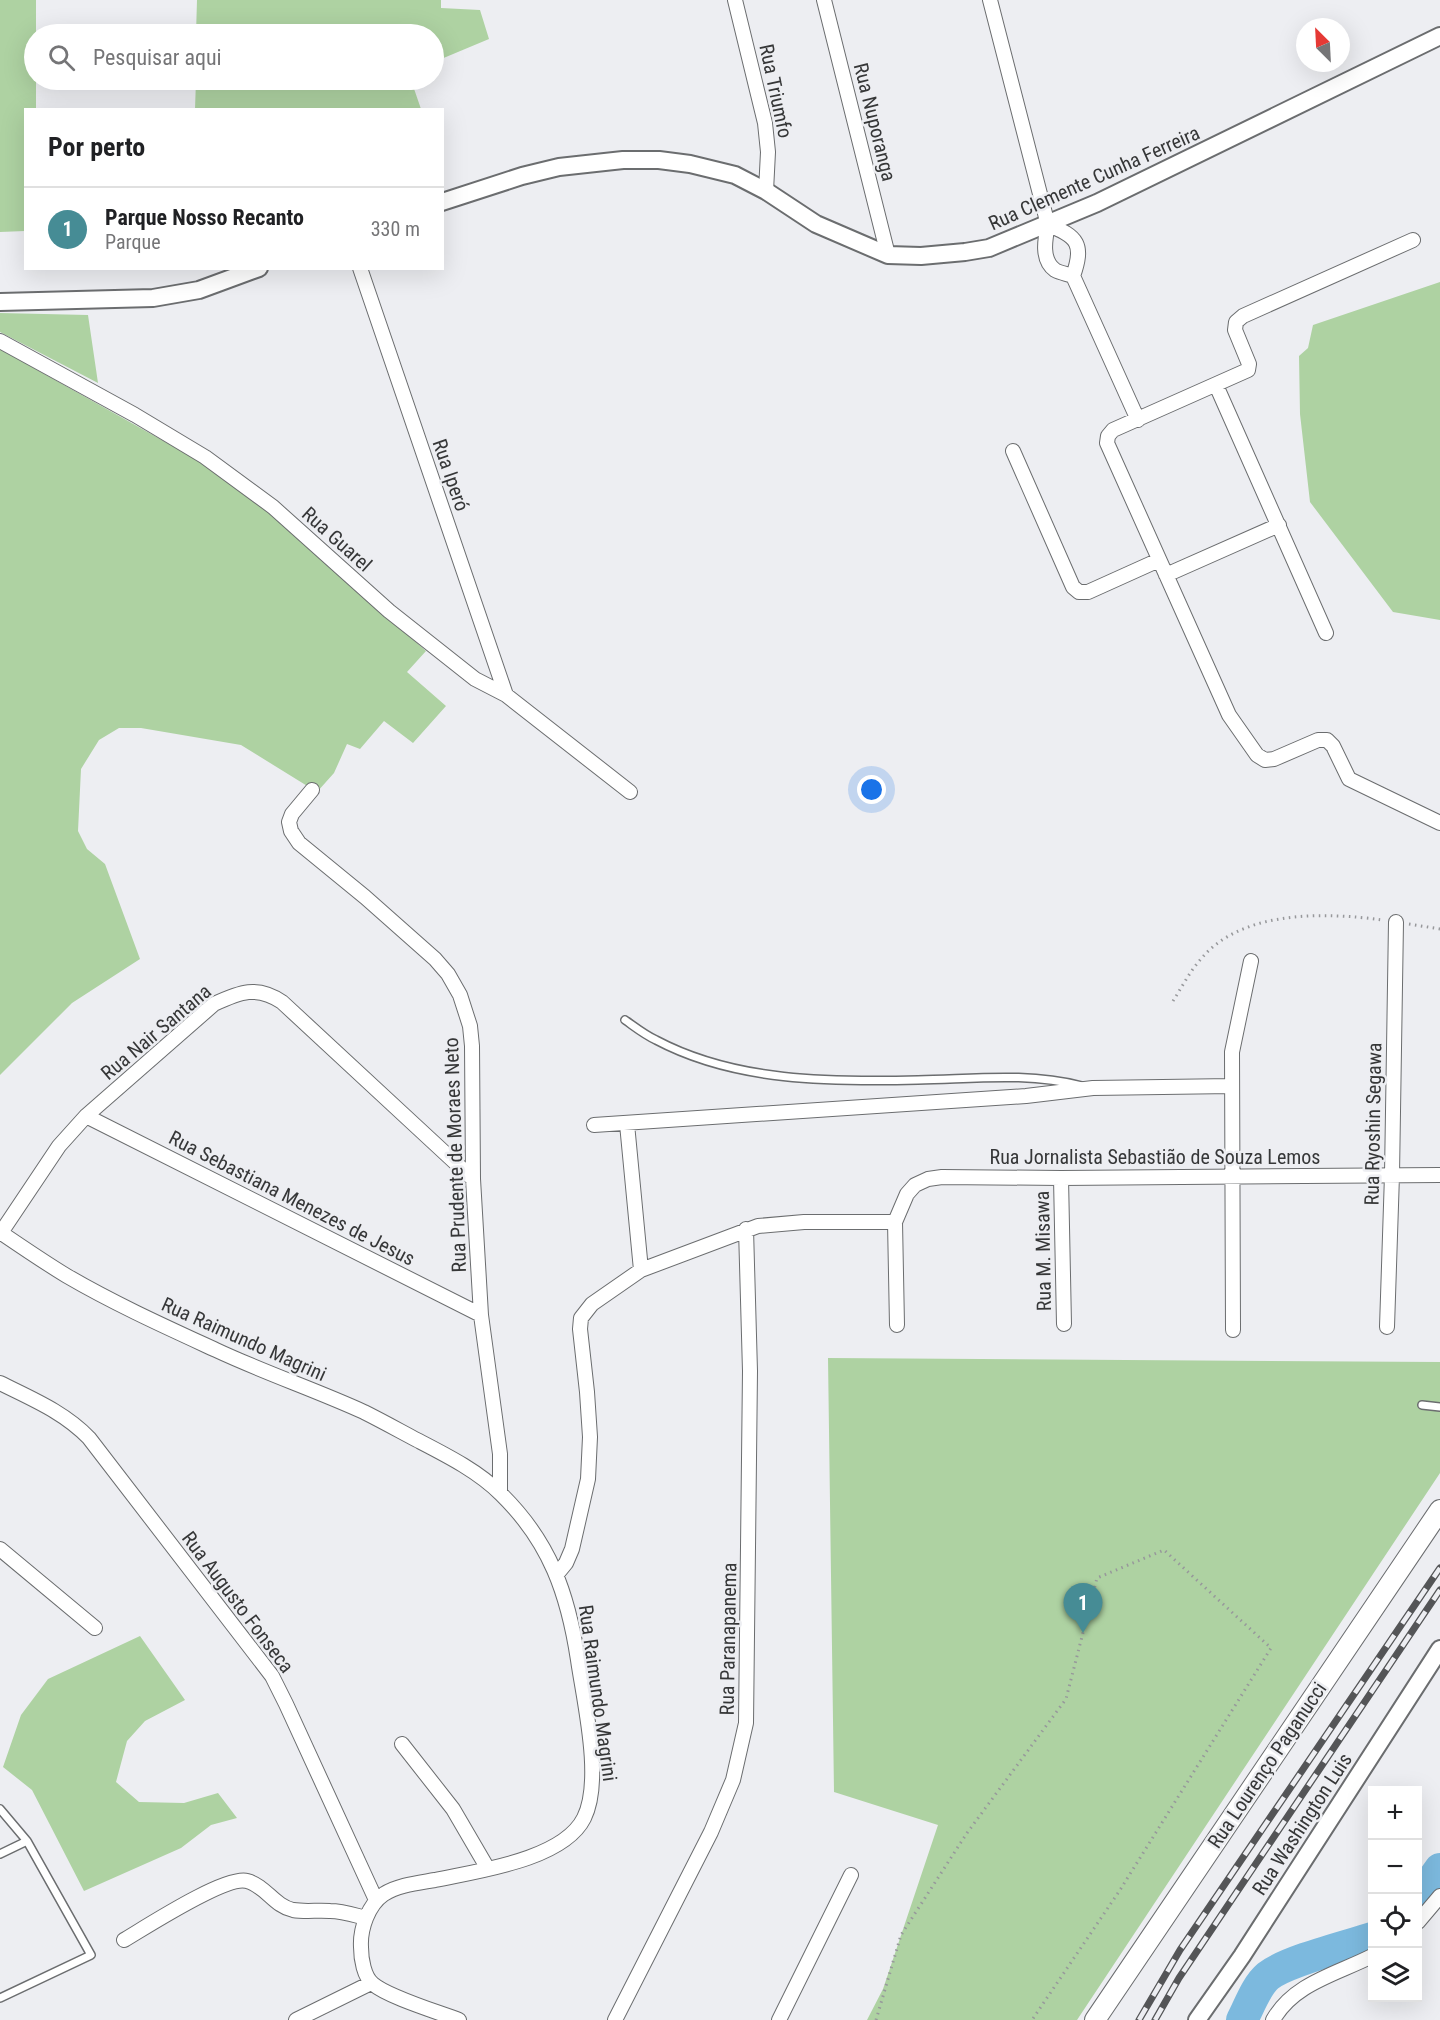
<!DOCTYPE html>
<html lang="pt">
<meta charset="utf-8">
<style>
:root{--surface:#fff;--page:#f2f2f2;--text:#202124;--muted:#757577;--line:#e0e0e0;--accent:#468c95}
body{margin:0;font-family:"Roboto Condensed",sans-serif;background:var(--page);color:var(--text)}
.controls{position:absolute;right:18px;bottom:18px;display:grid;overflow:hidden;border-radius:0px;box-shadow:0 6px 24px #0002}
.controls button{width:54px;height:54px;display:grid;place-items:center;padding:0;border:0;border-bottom:2px solid var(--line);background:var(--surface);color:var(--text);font:30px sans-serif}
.compass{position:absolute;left:1296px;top:18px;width:54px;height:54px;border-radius:50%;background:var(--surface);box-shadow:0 6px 24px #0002;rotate:336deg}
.you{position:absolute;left:872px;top:790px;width:21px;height:21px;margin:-15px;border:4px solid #fff;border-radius:50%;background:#1a73e8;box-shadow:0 0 0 9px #1a73e833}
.badge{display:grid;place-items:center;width:39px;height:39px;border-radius:50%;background:var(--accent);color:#fff;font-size:20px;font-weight:700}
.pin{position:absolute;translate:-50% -50px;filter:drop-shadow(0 2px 3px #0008)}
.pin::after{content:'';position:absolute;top:32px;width:21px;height:18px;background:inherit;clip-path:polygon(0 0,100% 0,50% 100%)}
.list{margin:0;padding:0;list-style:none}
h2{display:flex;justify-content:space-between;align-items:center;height:78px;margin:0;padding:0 24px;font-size:26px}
h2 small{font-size:20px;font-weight:400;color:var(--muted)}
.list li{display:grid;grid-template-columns:39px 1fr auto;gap:18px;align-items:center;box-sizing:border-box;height:84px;padding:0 24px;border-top:2px solid var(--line)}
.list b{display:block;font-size:22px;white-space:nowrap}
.list p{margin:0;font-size:20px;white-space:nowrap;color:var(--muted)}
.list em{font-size:20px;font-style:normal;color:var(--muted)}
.icon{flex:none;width:33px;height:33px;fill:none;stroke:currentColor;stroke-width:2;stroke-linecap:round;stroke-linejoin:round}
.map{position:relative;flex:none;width:1440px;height:2020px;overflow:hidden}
.search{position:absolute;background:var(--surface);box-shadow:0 6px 24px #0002;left:24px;top:24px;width:420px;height:66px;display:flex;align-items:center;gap:15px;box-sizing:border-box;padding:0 21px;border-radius:33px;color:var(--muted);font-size:22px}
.panel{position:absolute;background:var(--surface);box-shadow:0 6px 24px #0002;left:24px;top:108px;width:420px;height:162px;border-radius:0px}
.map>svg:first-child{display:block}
</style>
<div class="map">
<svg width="1440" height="2020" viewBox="0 0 1440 2020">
<rect width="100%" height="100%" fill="#edeef2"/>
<path fill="#aed2a2" d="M0,0H36V109L26,110L25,231L0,232Z
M197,0H441V8L480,10L489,39L434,62V34H196Z
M196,80H411L421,109H195Z
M1440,282V620L1393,612L1310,502L1300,414L1299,356L1308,348L1313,325Z
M0,313L88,315L98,383L0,332Z
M0,349L192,457L261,504L426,651L407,672L446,706L413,743L384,721L360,749L347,744L334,773L317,792L241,745L141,728H119L99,740L81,769L78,831L87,849L105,864L140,959L72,1003L0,1075Z
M828,1358L1440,1362V1473L1077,2020H867L883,1989L938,1825L834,1792Z
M140,1636L185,1700L145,1721L127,1741L116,1782L139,1802L184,1803L218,1793L237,1818L211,1825L181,1848L84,1891L32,1790L3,1767L21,1715L48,1679Z"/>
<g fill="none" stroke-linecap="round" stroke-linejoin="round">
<path stroke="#7cb9de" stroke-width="32" d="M1418,1900L1440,1869
M1242,2020C1249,2007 1256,1986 1268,1976C1287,1961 1347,1946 1372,1938"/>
<g stroke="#6b6d6f" stroke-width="10">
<path id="service" d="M625,1020C635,1027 645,1035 656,1040C735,1082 830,1082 918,1080C974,1079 1027,1072 1082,1086
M1422,1405L1440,1407
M0,1809L27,1841L91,1955L0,1998
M0,1854L27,1841"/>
</g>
<g stroke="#6b6d6f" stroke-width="16">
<path id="minor" d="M735,0L765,123L768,152L766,191
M824,0L888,255
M990,0L1048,225C1045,239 1041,260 1055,270C1060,273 1068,274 1073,276
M1048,225C1078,236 1084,245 1073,276L1138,420
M1413,240L1243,316L1236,322L1235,330L1249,364L1248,370L1113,430L1108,436L1107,443L1229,715L1257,755L1265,760L1274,759L1318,740H1327L1333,746L1349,779L1440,823
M360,268L506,695
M0,341L135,415L205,457L273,507L389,611L475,679L506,695L630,792
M1216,385L1326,633
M1013,451L1073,587L1079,592H1088L1159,560
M1166,575L1279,525
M312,790L292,814L289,822L291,831L299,843L365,897L435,959L448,974L460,995L470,1026L472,1046L473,1179L481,1315L500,1454V1493
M86,1116L481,1315
M627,1124L641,1270
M594,1125L1026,1096L1093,1088L1232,1086
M1061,1178L1064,1324
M0,1232C22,1247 44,1262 67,1276C115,1304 166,1327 216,1350C265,1373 316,1390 364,1412C382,1421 400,1431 417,1440C446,1455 478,1471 501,1494C550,1542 568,1594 578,1660C584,1702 603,1780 584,1818C563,1860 477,1871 435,1880C418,1883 398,1885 384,1894C368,1905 360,1929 361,1947C361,1959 364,1977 373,1984C388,1997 438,2012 459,2020
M0,1234L59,1146L86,1116L214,1004C240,992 257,985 282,1002L473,1179
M897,1325L895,1222L907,1194L915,1185L928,1179L942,1177L1061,1178L1440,1175
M1387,1327L1392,1175L1396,922
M1233,1330L1232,1052L1251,961
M0,1383C32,1399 64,1412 89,1438L272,1676L286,1704L376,1900
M0,1549L95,1628
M557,1574L566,1563L572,1549L588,1479L590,1437L587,1392L580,1329L581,1318L592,1304L641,1270L758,1226L804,1222H895
M402,1744L453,1809L488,1869
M1418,1922L1440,1896
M124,1940C146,1927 226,1875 247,1881C266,1886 274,1906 293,1910C305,1912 318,1910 330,1911C342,1911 354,1915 366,1918
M296,2020L371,1983
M615,2020L711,1832L733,1780L746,1723L750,1371L746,1229
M779,2020L851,1875
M1273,2020C1294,1983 1337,1974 1372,1956"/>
</g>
<g stroke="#6b6d6f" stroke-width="20">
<path id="tertiary" d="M442,202L522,176L559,167L623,160H659L690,164L735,175L766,191L816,224L888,255L921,256L965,252L989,248L1097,203L1440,36
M0,302L153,298L199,290L259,268
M1197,2020L1242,1956L1440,1649"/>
</g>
<g stroke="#6b6d6f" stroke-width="22">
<path id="secondary" d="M1095,2020L1440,1510"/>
</g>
<path stroke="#97989b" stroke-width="3" stroke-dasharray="1.5 4.5" stroke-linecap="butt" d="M1409,924L1440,929
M1173,1001C1182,987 1190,971 1201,959C1241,910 1325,912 1382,920
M876,2020L901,1935L967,1833L1066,1699L1097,1578L1164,1550L1271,1648L1120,1890L1032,2020"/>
<use href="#service" stroke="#fff" stroke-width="7"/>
<use href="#minor" stroke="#fff" stroke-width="14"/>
<use href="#tertiary" stroke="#fff" stroke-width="16"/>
<use href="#secondary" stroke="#fff" stroke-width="20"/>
<g stroke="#545557" stroke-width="7">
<path id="rail" d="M1139,2020L1180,1950L1440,1568
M1155,2020L1179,1978L1440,1590"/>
</g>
<use href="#rail" stroke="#edeef2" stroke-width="4.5" stroke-dasharray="14" stroke-linecap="butt"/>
</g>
<g text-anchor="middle" stroke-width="5" stroke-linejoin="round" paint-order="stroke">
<g font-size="20" fill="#363738" stroke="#edeef2">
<text transform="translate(776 91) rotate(78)" y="7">Rua Triumfo</text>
<text transform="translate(875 122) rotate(76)" y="7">Rua Nuporanga</text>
<text transform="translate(1094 178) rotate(-24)" y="7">Rua Clemente Cunha Ferreira</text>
<text transform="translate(451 475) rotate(71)" y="7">Rua Iperó</text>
<text transform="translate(337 539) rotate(42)" y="7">Rua Guarel</text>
<text transform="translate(156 1032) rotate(-40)" y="7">Rua Nair Santana</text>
<text transform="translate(1373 1124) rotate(-89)" y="7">Rua Ryoshin Segawa</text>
<text transform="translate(455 1155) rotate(-92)" y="7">Rua Prudente de Moraes Neto</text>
<text x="1155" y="1164">Rua Jornalista Sebastião de Souza Lemos</text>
<text transform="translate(292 1198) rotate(27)" y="7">Rua Sebastiana Menezes de Jesus</text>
<text transform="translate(1043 1251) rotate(-91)" y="7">Rua M. Misawa</text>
<text transform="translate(244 1339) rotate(24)" y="7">Rua Raimundo Magrini</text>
<text transform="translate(238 1602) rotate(53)" y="7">Rua Augusto Fonseca</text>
<text transform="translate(728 1639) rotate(-89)" y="7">Rua Paranapanema</text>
<text transform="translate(598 1693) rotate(82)" y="7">Rua Raimundo Magrini</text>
<text transform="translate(1267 1765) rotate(-56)" y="7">Rua Lourenço Paganucci</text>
<text transform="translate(1302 1824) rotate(-57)" y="7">Rua Washington Luis</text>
</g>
</g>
</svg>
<div class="controls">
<button>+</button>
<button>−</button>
<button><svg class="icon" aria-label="locate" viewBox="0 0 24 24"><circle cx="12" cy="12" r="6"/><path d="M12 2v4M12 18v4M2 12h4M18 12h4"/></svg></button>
<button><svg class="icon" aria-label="layers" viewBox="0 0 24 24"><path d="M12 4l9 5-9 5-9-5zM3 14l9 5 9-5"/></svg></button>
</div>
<svg class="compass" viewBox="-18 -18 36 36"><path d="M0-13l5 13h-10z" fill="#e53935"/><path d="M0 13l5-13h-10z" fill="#757577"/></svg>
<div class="you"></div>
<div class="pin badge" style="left:1083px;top:1633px">1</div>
<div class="search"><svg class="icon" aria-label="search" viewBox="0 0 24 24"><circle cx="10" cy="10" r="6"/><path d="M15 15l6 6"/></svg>Pesquisar aqui</div>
<section class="panel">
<h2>Por perto<small></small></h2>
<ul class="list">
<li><span class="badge">1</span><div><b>Parque Nosso Recanto</b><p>Parque</p></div><em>330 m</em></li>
</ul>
</section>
</div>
